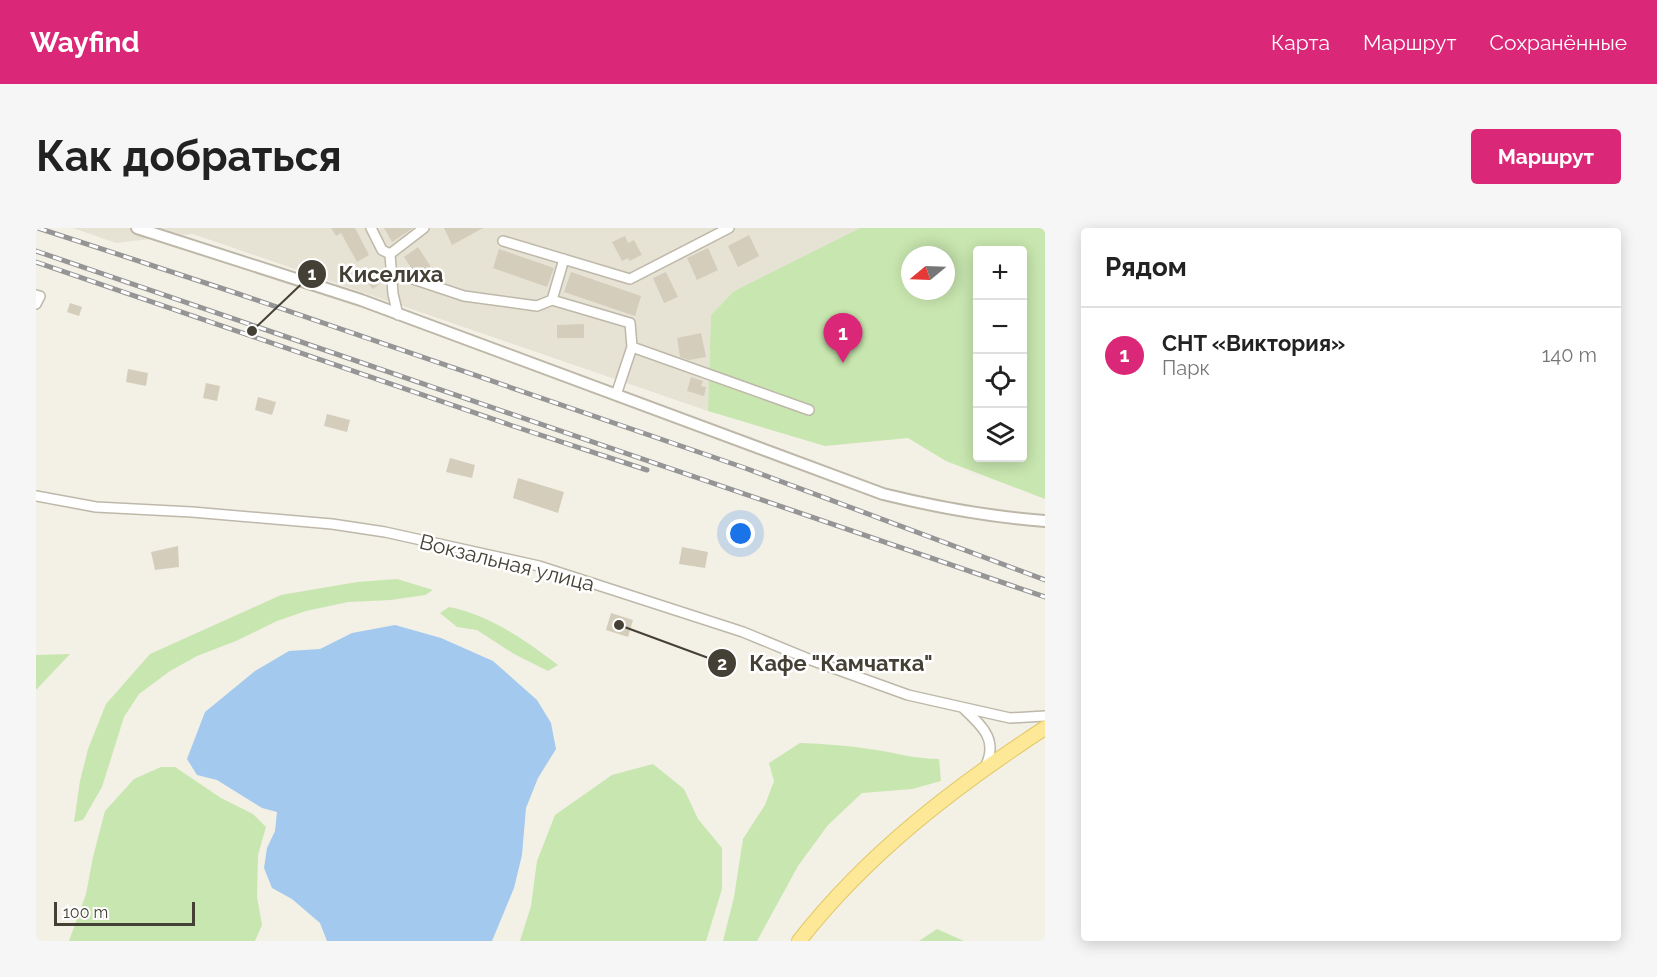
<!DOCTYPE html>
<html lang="ru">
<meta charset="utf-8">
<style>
:root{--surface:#fff;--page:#f6f6f6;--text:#222;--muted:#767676;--line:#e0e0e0;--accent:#db2777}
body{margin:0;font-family:Raleway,sans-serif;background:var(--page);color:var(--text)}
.controls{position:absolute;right:18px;top:18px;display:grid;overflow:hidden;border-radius:6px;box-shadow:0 3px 15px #0003}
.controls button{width:54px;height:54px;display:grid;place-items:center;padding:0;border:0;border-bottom:2px solid var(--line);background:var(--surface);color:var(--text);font:30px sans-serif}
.compass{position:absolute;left:865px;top:18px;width:54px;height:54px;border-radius:50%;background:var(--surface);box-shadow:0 3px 15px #0003;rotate:251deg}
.scale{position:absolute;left:18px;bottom:15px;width:141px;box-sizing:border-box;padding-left:6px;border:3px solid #454035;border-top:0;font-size:16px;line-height:21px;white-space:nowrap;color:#454035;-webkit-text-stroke:4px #fff;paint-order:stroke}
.you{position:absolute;left:705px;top:306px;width:21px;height:21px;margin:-15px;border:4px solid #fff;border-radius:50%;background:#1a73e8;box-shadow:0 0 0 9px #1a73e833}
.badge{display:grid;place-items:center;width:39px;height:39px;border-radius:50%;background:var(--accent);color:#fff;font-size:20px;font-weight:700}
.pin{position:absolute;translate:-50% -50px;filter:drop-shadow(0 2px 3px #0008)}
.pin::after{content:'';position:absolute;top:32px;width:21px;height:18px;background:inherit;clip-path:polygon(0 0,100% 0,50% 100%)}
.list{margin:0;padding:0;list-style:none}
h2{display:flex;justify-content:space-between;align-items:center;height:78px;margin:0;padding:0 24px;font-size:26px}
h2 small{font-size:20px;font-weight:400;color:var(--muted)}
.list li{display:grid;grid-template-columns:39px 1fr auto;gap:18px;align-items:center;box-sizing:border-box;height:96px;padding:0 24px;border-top:2px solid var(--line)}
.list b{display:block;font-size:22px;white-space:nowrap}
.list p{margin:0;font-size:20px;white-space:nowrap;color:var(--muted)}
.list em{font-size:20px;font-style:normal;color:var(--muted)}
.icon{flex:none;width:33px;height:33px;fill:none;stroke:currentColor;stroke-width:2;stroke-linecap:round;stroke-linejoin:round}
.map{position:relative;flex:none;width:1009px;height:713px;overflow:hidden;border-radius:6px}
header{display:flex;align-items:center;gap:36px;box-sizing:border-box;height:84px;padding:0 30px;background:var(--accent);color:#fff}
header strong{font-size:28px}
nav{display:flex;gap:33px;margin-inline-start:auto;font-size:21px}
.intro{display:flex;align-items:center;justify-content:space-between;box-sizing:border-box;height:144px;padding:0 36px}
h1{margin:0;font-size:42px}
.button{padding:15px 27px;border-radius:6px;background:var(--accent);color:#fff;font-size:21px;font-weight:700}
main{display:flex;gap:36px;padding:0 36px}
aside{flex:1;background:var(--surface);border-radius:6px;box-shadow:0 3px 15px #0003}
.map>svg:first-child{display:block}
</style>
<header>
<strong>Wayfind</strong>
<nav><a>Карта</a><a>Маршрут</a><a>Сохранённые</a></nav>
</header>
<div class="intro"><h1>Как добраться</h1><a class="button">Маршрут</a></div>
<main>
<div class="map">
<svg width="1009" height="713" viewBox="0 0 1009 713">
<rect width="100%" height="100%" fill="#f3f0e6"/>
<path fill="#e6e2d4" d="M37,0H824L698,63L675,87L672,183L157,6L80,15Z"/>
<path fill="#c8e6af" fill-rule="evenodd" d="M824,0H1009V271L910,233L872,210L789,218L672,183L675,87L698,63ZM942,22H987V230H942ZM874,27H910V63H874Z
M361,351L397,362L389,367L355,372L312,374L270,383L241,393L200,413L161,428L134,443L103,466L88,489L66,559L47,592L38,594L44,553L52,521L70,476L114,426L245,367L321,354Z
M413,379C454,387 489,412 522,437L512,443L478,426L441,402L421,399L404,385Z
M34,426L0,462V427Z
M764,515C787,516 810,517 833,521C858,524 877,531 903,531L905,553L876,561L826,565L792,597L762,638L721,713H687L698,669L707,611L729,577L738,553L733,535Z
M617,536L648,561L662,591L686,620V661L670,713H484L495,678L501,633L519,587L576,547Z
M125,539H139L185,570L217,586L230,599L222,627L221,669L226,697L219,713H33L50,666L57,629L69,583L98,551Z
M901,701L928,713H883Z"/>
<path fill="#a3c9ee" d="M359,397L405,410L457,433L501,472L515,495L520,521L502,550L490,580L486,627L478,660L456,713H291L284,695L256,671L236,660L228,640L231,620L239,603L241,584L226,580L181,552L161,547L151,531L169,484L219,443L253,423L284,421L316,405Z"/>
<path fill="#d4cdbc" d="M295,0H319L333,27L321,34L305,5L300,8Z
M348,0H377L356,14Z
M408,0H447L416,17Z
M713,7L723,28L702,39L692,18Z
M589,8L592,15L598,12L606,27L593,33L592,30L586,33L576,14Z
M382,19L395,39L384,46L378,44L368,29Z
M672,20L682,42L661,52L651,30Z
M463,21L518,40L511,59L457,40Z
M338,40L348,52L337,61L327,49Z
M535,44L605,68L599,88L528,64Z
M630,44L642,69L628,75L617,50Z
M34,75L46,79L43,88L31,84Z
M548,96V110H521V97Z
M665,105L670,129L653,132L644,129L641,110Z
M92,141L112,145L110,158L90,154Z
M655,149L667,153L665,158L670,159L668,168L651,163Z
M170,155L184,158L181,173L167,170Z
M222,169L240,174L236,187L219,182Z
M291,186L314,192L311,204L288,198Z
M414,230L439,237L436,250L410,244Z
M482,250L528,264L522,285L477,270Z
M142,318L143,339L119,342L115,324Z
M646,319L672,324L669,340L643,336Z
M575,385L597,392L592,409L570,402Z"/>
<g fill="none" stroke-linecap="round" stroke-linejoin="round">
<g stroke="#beb8a9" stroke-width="12">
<path id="minor" d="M335,0L346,22L354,26
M467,13L594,51L693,0
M356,44L428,68L501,78L516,72L528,31
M0,67L4,68L0,76
M516,72L594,95L596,119L580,167
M362,87L357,66L354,26L388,0
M596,119L773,182
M0,268L60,279L156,284L296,296L349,304L503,338L707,404L775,432L872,467L974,490L1009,488
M927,480C946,498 963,512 949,539"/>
</g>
<g stroke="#beb8a9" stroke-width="14">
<path id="tertiary" d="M101,0L325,72L847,266C900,279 955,289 1009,293"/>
</g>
<g stroke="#e1c766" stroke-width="16">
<path id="primary" d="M763,713C831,626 917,560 1009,500"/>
</g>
<use href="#minor" stroke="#fff" stroke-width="9"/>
<use href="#tertiary" stroke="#fff" stroke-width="10"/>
<use href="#primary" stroke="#fce896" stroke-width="14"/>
<g stroke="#959595" stroke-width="5">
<path id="rail" d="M2,0L197,64L709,240L1009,352
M0,23L1009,369
M0,34L474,197L611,242"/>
</g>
<use href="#rail" stroke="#fff" stroke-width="3" stroke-dasharray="9" stroke-linecap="butt"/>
</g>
<g text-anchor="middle" stroke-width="5" stroke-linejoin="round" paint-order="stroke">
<g font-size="21" fill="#454035" stroke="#fff">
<text transform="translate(471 335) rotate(14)" y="7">Вокзальная улица</text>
</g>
</g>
<path fill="none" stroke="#454035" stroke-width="2" d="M216 103L276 46M583 397L686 435"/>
<g fill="#454035" stroke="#fff" stroke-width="2">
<circle cx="216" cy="103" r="6"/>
<circle cx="583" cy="397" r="6"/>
<circle cx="276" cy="46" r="15"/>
<circle cx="686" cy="435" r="15"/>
</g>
<g font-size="18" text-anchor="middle" font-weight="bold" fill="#fff">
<text x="276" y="52">1</text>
<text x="686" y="442">2</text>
</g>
<g font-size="22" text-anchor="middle" font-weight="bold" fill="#454035" stroke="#fff" stroke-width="5" stroke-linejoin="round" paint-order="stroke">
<text x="355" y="54">Киселиха</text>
<text x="805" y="443">Кафе "Камчатка"</text>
</g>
</svg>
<div class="controls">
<button>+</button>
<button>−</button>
<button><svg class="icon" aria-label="locate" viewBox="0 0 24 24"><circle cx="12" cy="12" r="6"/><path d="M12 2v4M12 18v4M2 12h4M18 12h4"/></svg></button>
<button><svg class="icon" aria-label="layers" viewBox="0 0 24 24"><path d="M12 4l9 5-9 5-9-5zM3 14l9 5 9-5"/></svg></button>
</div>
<svg class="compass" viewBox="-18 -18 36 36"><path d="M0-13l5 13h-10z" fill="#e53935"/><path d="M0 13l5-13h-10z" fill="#767676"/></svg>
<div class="scale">100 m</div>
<div class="you"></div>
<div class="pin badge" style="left:807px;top:135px">1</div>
</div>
<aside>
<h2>Рядом<small></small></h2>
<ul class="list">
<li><span class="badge">1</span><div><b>СНТ «Виктория»</b><p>Парк</p></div><em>140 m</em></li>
</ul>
</aside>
</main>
